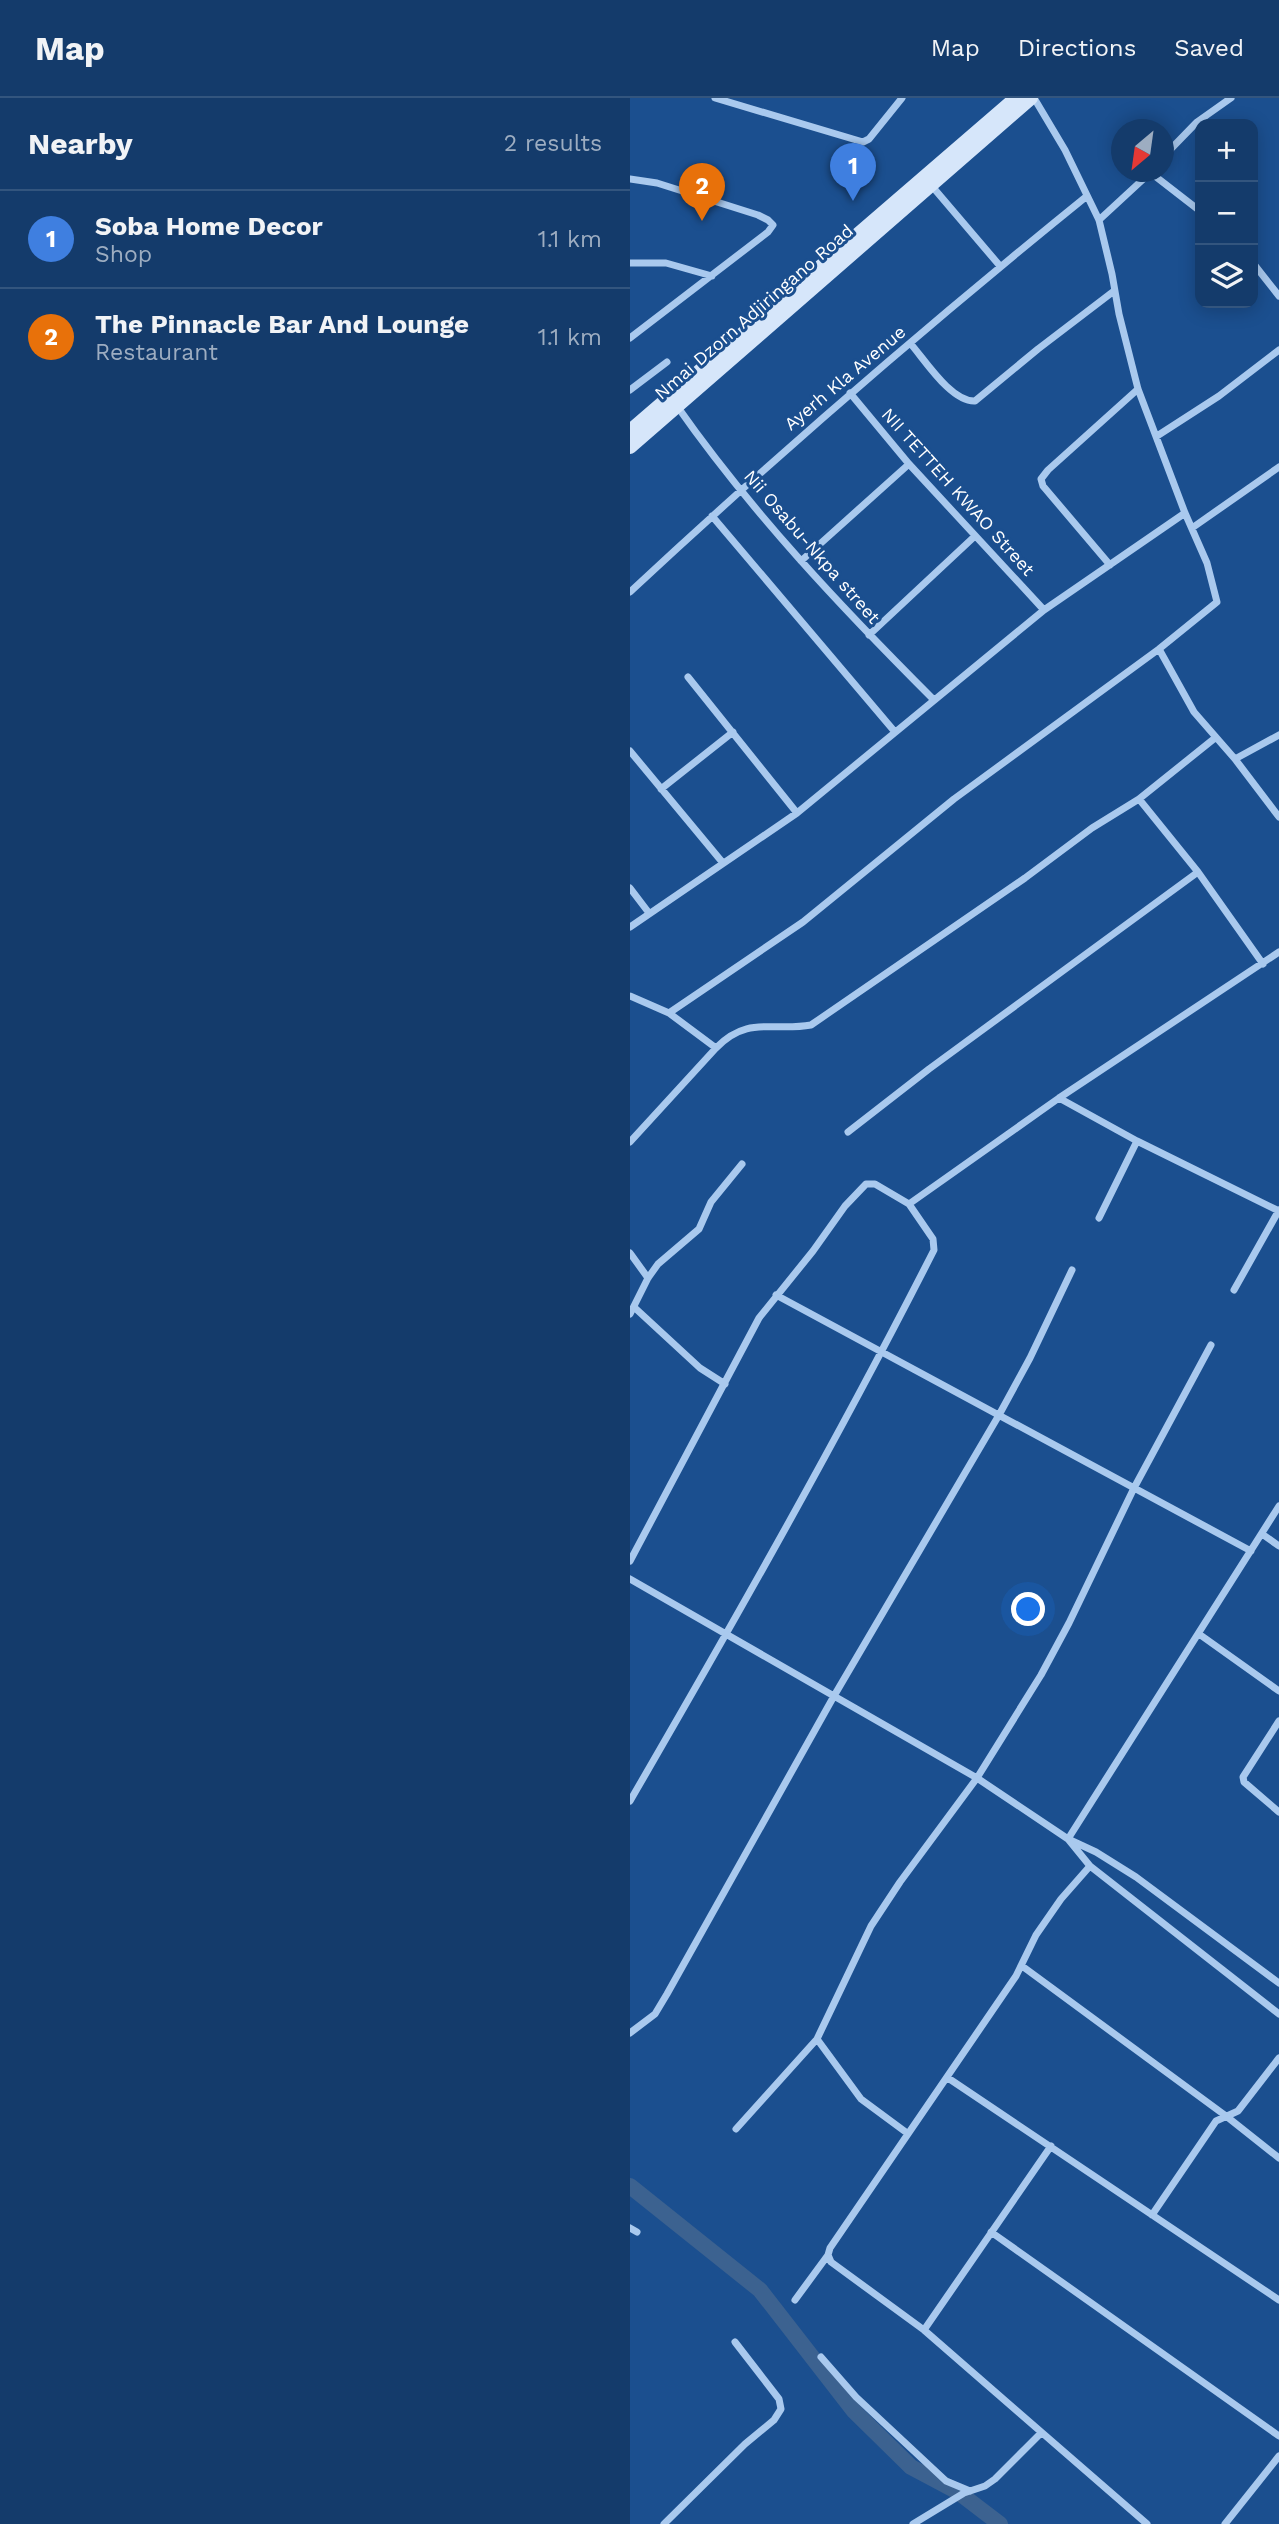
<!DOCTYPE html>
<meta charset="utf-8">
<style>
:root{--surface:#143b6b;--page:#214673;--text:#f1f3f6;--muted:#9dadc1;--line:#33557e;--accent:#ffd166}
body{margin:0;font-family:"Work Sans",sans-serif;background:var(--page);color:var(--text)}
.controls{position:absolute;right:21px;top:21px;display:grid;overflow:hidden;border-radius:14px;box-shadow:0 4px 18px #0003}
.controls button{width:63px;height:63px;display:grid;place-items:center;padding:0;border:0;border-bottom:2px solid var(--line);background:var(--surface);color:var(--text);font:35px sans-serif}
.compass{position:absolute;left:481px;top:21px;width:63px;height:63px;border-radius:50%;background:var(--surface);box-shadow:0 4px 18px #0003;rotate:209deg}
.you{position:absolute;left:399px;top:1512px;width:24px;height:24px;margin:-18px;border:5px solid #fff;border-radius:50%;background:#1a73e8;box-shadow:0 0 0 10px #1a73e833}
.badge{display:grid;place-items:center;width:46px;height:46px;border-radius:50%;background:var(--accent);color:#fff;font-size:23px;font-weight:700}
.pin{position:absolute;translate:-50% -58px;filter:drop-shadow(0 2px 4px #0008)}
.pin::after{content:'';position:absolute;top:37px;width:24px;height:21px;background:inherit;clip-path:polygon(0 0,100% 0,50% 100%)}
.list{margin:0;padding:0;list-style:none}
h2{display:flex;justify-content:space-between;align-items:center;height:91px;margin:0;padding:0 28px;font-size:30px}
h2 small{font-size:23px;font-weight:400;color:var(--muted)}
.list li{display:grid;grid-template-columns:46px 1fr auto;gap:21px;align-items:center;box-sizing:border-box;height:98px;padding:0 28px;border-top:2px solid var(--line)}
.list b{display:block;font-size:26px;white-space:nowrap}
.list p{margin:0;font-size:23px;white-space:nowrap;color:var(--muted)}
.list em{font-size:23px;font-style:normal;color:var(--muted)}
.icon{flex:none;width:38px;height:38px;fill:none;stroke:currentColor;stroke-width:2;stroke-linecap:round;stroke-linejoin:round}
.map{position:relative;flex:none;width:649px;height:2426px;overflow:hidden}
header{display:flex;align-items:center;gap:42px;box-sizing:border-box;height:98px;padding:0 35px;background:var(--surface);border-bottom:2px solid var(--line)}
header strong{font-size:33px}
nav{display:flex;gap:38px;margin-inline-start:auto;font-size:24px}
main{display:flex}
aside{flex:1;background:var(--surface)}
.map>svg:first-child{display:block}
</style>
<header>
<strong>Map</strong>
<nav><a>Map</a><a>Directions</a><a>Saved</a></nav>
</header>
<main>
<aside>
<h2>Nearby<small>2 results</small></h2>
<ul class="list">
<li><span class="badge" style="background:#3f7fe0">1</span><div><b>Soba Home Decor</b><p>Shop</p></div><em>1.1 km</em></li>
<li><span class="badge" style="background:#e8710a">2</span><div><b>The Pinnacle Bar And Lounge</b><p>Restaurant</p></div><em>1.1 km</em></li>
</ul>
</aside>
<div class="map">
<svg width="649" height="2426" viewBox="0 0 649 2426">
<rect width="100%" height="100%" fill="#1b4f8f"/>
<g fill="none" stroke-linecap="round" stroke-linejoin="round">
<path stroke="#3c6290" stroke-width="16" d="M0,2088L130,2192L224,2313L281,2369L328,2394L370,2426"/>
<path stroke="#a9c9ee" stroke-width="7" d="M85,0L233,44L239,41L272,0
M534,58L567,24L601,0
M521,75L570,113
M0,81L27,85L128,117L138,122L143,127L138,134L0,240
M301,87L370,168
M469,122L521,74
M0,165H36L82,178
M623,165L649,198
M280,245C295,262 321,304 345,303L408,251L484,193
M0,292L37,264
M220,295L279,366L414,512
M47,308C122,415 212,510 304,602
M527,338L589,298L649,252
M82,418L265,634
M562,430L649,369
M171,463L279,366
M480,467L413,388L411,381L418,372L508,291
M0,494C147,357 300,225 457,98
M239,537L345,438
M529,551L564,614L605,661L649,719
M58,579L167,715
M585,640L509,701L568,774L633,866
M0,653L93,765
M605,661L649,637
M31,691L103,634
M0,790L19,815
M0,829L167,715L414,512L555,415
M0,898L39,915L86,950C118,917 143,934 181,927L395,780L462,730L509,701
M39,915L173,824L324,701L529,551L587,504L577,465L555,415L508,291L489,216L482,176L469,122L435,52L404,0
M429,1000L507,1043L649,1113
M218,1034L299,971L568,774
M0,1044L86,950
M279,1106L429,1000L649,854
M469,1120L507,1043
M0,1155L18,1180
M604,1192L649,1112
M146,1197L621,1453
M5,1210L70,1270L95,1286
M0,1216L18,1180L28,1166L69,1131L81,1104L112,1066
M649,1408L438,1741L466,1754L506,1779L649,1885
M632,1436L649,1448
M0,1463L129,1220L183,1153L215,1108L236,1086H245L279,1106L303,1141L304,1152C209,1339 105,1522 0,1703
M0,1481L347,1680L438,1741L460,1768L649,1916
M569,1536L649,1593
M649,1623L613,1679L614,1684L649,1714
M392,1868L596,2018L649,2060
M0,1935L25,1916L37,1896L204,1598L369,1317L400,1260L442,1172
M187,1941L231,2001L277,2035
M318,1980L649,2202
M106,2031L187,1941L241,1828L270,1784L347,1680L411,1577L439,1525L504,1390L581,1247
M522,2117L586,2023L608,2013L649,1960
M0,2130L7,2134
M361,2134L649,2338
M198,2157L201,2164L294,2232L517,2426
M165,2202L198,2157L200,2150L386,1878L406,1837L431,1801L460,1768
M294,2232L421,2048
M191,2259L226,2299L316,2383L340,2393
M34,2426L115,2346L144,2322L151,2311L149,2301L105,2244
M283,2426L334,2395L355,2388L365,2381L411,2335
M595,2426L649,2358"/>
<path stroke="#d6e6fa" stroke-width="14" d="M0,333L386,0
M0,349L401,0"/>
</g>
<g text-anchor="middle" stroke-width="6" stroke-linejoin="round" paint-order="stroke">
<g font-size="18" fill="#fff" stroke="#1b4f8f">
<text transform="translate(124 214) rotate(-41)" y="6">Nmai Dzorn Adjiringano Road</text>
<text transform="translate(215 280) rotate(-40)" y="6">Ayerh Kla Avenue</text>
<text transform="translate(328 394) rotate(48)" y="6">NII TETTEH KWAO Street</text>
<text transform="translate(182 449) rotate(49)" y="6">Nii Osabu-Nkpa street</text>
</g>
</g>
</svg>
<div class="controls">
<button>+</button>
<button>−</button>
<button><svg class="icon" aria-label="layers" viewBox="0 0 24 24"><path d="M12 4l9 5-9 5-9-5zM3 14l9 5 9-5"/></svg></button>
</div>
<svg class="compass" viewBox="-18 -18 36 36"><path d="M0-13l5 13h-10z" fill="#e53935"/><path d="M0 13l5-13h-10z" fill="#9dadc1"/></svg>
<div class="you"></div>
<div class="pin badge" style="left:223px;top:103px;background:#3f7fe0">1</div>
<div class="pin badge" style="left:72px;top:123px;background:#e8710a">2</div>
</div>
</main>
